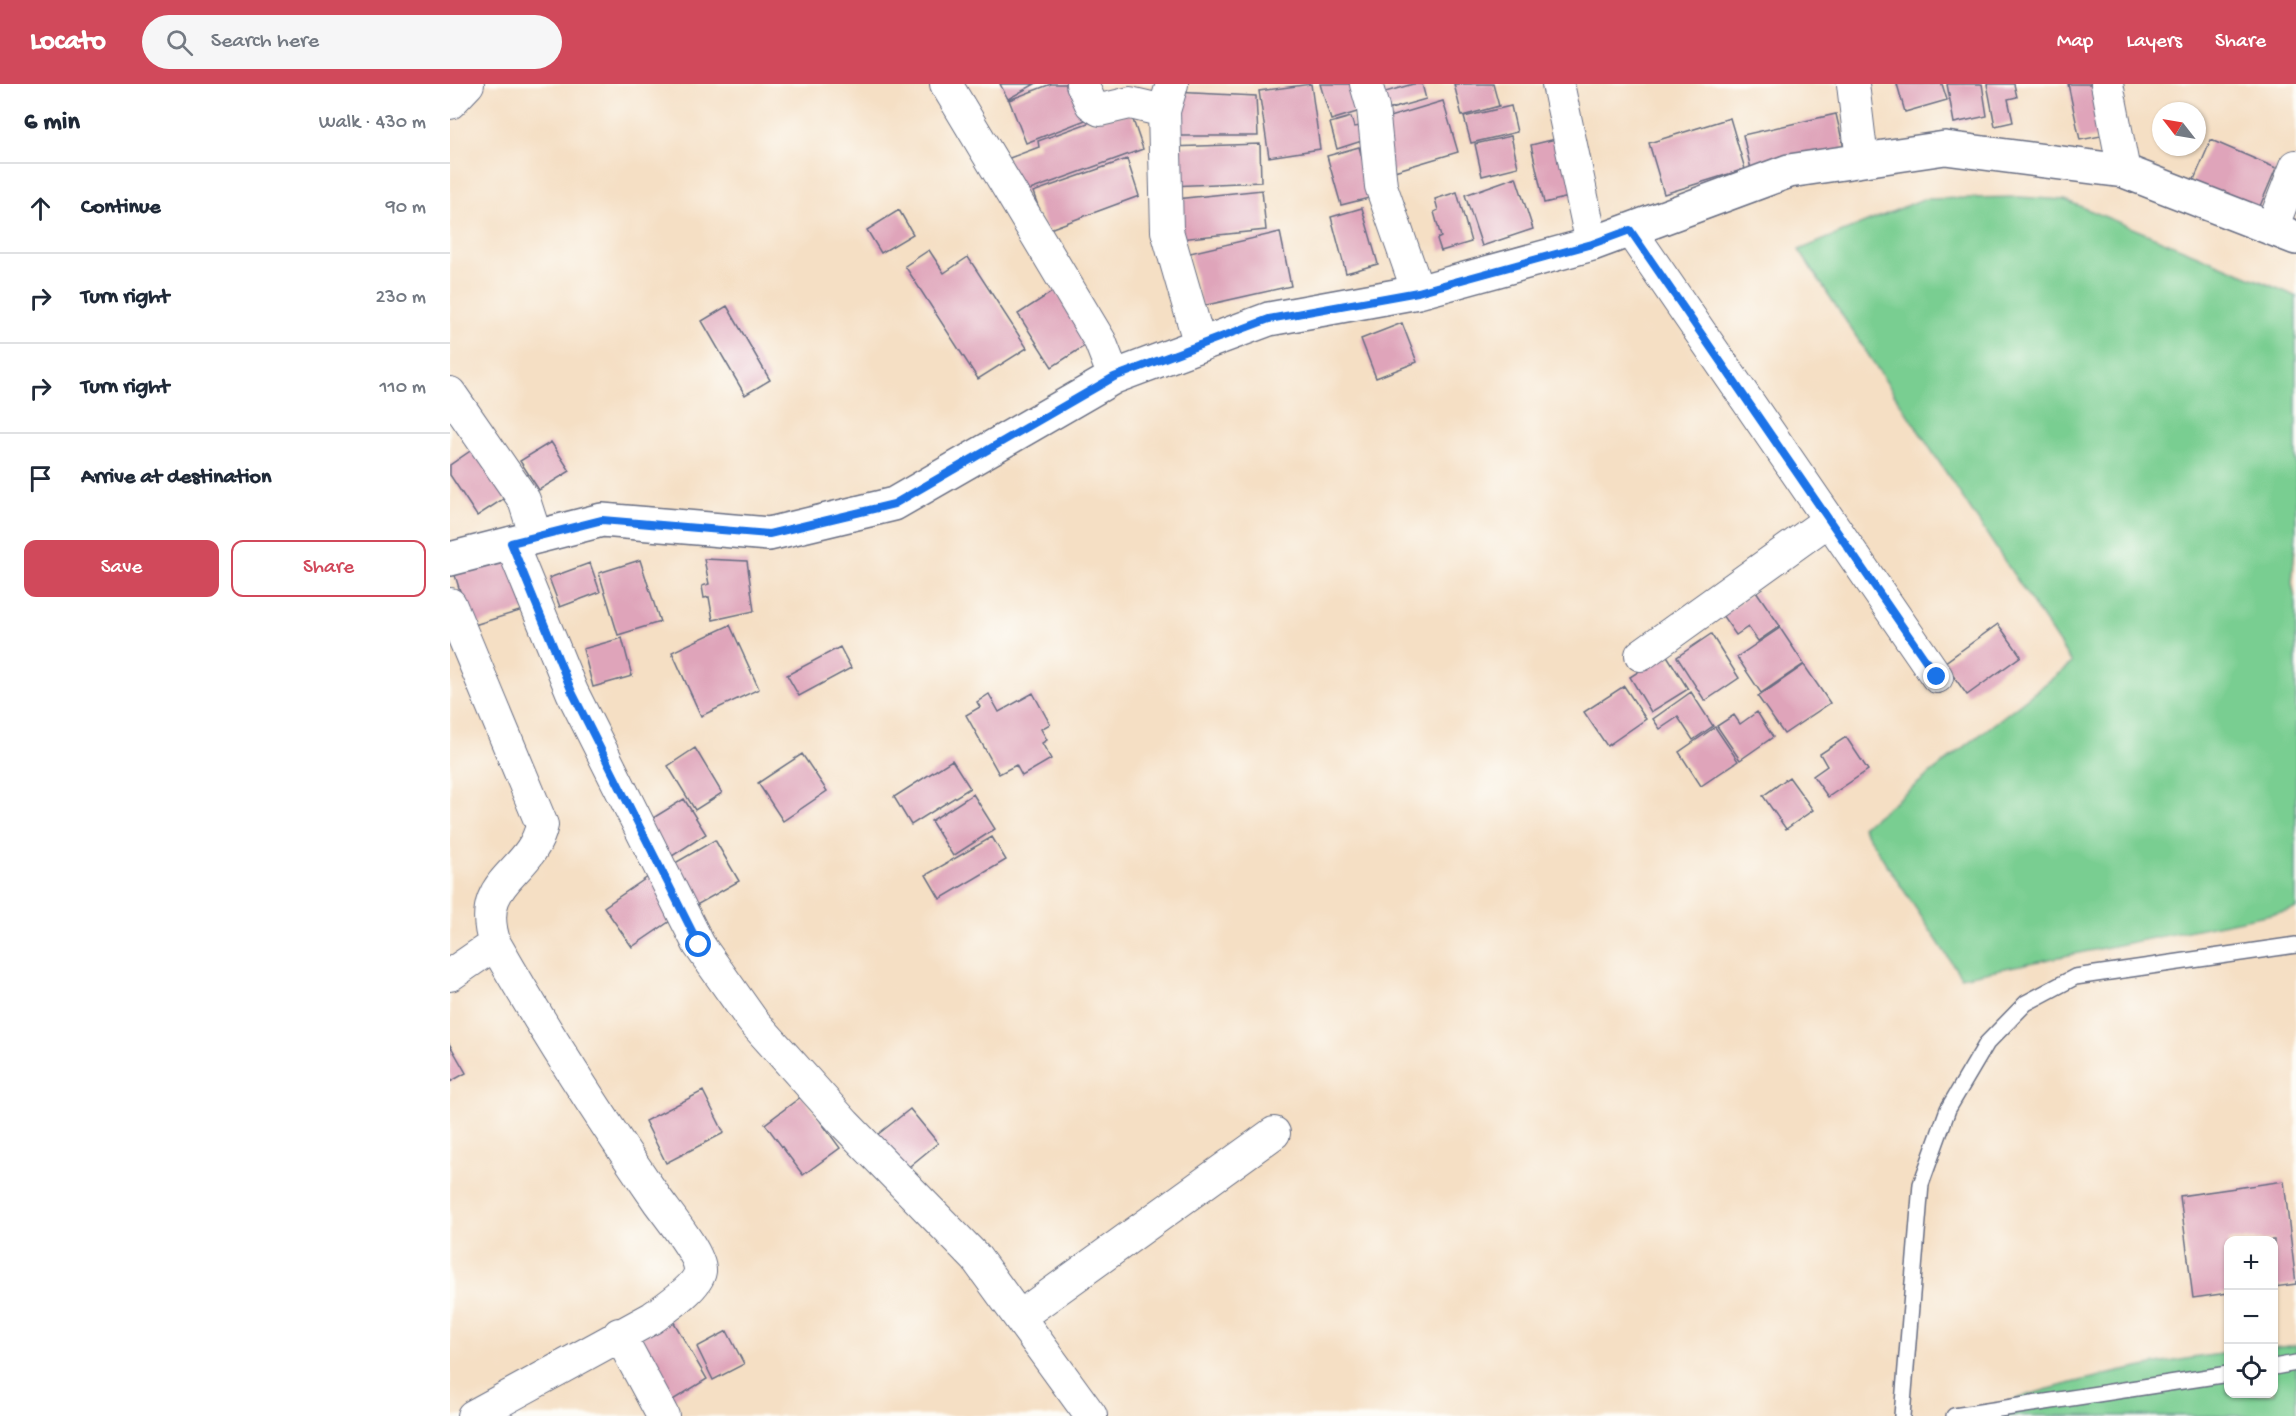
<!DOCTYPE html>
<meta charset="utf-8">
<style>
:root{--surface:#fff;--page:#f6f6f7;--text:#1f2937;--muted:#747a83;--line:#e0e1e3;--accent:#d1495b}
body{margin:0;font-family:"Gochi Hand",sans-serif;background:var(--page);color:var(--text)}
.controls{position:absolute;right:18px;bottom:18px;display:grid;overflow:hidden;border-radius:12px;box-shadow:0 2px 4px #0004}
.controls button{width:54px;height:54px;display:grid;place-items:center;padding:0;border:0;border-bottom:2px solid var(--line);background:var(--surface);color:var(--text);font:30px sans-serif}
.compass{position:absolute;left:1702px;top:18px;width:54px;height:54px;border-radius:50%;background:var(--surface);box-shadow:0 2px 4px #0004;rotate:301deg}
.stop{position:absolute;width:18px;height:18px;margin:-14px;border:4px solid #1a73e8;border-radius:50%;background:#fff}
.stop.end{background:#1a73e8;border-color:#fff;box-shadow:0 2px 6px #0008}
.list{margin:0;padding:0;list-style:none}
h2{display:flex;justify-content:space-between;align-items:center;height:78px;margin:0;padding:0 24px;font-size:26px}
h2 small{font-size:20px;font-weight:400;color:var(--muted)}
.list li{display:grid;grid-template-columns:39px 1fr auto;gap:18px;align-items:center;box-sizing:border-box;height:90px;padding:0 24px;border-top:2px solid var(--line)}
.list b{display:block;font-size:22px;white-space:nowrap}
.list em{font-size:20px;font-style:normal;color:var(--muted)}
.actions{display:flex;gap:12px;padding:18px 24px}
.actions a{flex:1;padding:14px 0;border:2px solid var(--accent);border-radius:12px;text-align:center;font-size:21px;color:var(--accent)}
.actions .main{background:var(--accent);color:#fff}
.icon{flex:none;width:33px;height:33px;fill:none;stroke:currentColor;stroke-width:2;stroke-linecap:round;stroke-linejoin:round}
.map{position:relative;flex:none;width:1846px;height:1332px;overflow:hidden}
header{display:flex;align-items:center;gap:36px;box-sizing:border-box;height:84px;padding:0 30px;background:var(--accent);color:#fff}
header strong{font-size:28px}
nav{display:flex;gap:33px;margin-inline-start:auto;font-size:21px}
.search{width:420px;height:54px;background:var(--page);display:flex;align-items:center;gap:15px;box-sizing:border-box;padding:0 21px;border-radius:33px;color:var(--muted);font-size:22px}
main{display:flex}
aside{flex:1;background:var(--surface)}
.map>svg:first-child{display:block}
</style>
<header>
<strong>Locato</strong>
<div class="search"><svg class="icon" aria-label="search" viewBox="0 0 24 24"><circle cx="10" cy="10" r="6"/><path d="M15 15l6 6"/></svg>Search here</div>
<nav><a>Map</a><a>Layers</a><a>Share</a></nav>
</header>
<main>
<aside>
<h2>6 min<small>Walk · 430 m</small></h2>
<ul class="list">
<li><svg class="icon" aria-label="ahead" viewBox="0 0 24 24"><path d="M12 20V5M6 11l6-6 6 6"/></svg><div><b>Continue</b></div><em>90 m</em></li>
<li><svg class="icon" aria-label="right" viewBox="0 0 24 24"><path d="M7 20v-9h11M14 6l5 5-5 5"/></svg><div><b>Turn right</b></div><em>230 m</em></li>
<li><svg class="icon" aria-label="right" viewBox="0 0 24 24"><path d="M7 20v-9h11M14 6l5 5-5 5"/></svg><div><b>Turn right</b></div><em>110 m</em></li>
<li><svg class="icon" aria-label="arrive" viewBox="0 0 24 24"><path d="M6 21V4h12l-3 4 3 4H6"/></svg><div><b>Arrive at destination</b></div></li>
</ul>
<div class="actions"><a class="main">Save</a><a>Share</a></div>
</aside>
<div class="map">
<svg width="1846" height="1332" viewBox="0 0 1846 1332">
<rect width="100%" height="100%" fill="#fdfcf7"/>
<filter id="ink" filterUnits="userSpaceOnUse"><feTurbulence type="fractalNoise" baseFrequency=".0167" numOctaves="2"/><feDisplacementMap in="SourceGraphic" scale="12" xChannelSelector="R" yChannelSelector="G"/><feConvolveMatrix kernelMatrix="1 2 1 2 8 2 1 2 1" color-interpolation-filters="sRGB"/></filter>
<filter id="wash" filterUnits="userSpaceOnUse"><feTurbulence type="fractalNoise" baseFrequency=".008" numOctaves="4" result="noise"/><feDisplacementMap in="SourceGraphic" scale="24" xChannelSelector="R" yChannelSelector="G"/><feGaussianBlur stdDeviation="1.35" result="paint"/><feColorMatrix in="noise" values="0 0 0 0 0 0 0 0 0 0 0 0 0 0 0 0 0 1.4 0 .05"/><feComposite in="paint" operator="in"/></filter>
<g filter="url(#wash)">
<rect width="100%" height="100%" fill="#f5dfc4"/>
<path fill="#79ce91" stroke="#4a7e78" stroke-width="1.5" d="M1569,113L1615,116L1846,212V450L1842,499L1846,520V825L1511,893L1412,743L1622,579L1349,166L1473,115Z
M1846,1261V1332H1531C1564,1312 1598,1305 1634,1296C1683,1284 1729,1275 1778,1269V1310H1824V1264Z"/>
<g id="blocks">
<path fill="#dfa4ba" d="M550,0H585L558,15Z
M601,0H625L638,35L576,59L559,16Z
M861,0L870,65L819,73L809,7Z
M870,0H912L920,24L881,36Z
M963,0H972L976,15L930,28L925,11Z
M1004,0H1043L1049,22L1012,32Z
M1447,0H1492L1497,16L1455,28Z
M1497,0H1532L1537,32L1504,39Z
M1537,0H1564L1567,13L1558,15L1563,38L1545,42Z
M1618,0H1652L1662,50L1630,56Z
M723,8L806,12L808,52H722Z
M993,17L1008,68L941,88L926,37Z
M1061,22L1067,48L1021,59L1014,33Z
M681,30L693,65L569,110L557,75L589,63L588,57L649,35Z
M1386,30L1394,65L1301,85L1293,51Z
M901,33L904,43L919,41L921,54L887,65L880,39Z
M1280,34L1295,85L1214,110L1199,59Z
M1061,52L1068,83L1032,92L1025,60Z
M1114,53L1127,111L1094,119L1081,61Z
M1761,56L1826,84L1805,134L1740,105Z
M810,60L811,98L720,102L719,63Z
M909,63L923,113L891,121L877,72Z
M677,75L689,112L597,146L583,108Z
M1066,93L1083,145L1032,162L1015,111Z
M812,106L816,146L730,155L726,115Z
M1007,108L1021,158L991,167L987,155L991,153L984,128L988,126L985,115Z
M912,124L928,180L896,189L881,133Z
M449,126L463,150L431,169L417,146Z
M830,148L841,202L752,222L740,169Z
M479,166L494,189L518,173L577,264L528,295L455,182Z
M605,206L639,259L602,283L568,230Z
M277,222L320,296L295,311L252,237Z
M952,239L967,278L926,294L911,255Z
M101,358L120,387L89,406L70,377Z
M29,361L61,410L27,432L0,391V381Z
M59,471L76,525L21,542L4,488Z
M254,475L297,477L304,527L263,536L259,513L254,514L252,502L259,500Z
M190,476L210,538L168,551L149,489Z
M140,479L150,508L110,523L99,494Z
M1306,507L1330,542L1308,557L1298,543L1286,551L1272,531Z
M1548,540L1571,572L1517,611L1494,579Z
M280,541L309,605L251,632L222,568Z
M1330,544L1354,580L1311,609L1287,573Z
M1261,550L1289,594L1255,617L1227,573Z
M172,554L182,592L143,603L133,565Z
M390,563L401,584L349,612L337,591Z
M1216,570L1238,605L1201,628L1180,593Z
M1354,581L1380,619L1334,650L1308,613Z
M1174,602L1196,635L1157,662L1134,628Z
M1241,608L1263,642L1243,656L1228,633L1210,645L1203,635Z
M583,609L600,640L591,645L597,656L592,659L601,675L572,692L566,681L549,690L516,631L530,623L527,618L539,610L549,628Z
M1307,628L1323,653L1290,676L1267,642L1284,631L1290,640Z
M1265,643L1288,677L1251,702L1229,668Z
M1396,653L1418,686L1378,713L1363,692L1377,682L1370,670Z
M245,664L272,709L245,726L218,682Z
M352,670L377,707L333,737L308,699Z
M502,676L520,704L461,741L444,713Z
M1339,693L1363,726L1336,745L1313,712Z
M523,710L545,745L503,772L481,737Z
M234,715L256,750L213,778L190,742Z
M542,753L556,776L490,815L476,791Z
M265,756L289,797L236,827L213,786Z
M201,791L229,831L182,863L154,823Z
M0,961L16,989L0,998Z
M253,1007L274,1049L216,1079L195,1037Z
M352,1012L390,1064L353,1091L315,1040Z
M460,1025L488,1059L455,1086L427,1051Z
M1834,1097L1846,1200L1824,1203V1156H1778V1209L1743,1214L1730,1112Z
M222,1235L257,1295L218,1319L182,1259Z
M277,1247L294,1280L263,1296L247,1263Z"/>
</g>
</g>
<g filter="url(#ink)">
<use href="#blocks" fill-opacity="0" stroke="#676d82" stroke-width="1.5"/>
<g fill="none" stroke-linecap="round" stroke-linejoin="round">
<g stroke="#676d82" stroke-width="18">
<path id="lane" d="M1824,1283L1846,1279
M1452,1332L1471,1100L1498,1025L1537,959L1576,919L1625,893L1846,861
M1504,1332L1778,1290"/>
</g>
<g stroke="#676d82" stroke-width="34">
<path id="street" d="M496,0L650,257L664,293
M632,0L641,20L650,26L680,19L714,27
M722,0L714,27L717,147L750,261
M916,0L923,24L931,102L968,208
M1108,0L1142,160
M1403,0L1412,76
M1657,0L1674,87
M0,19L18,0
M1822,144L1846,82
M1180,146L1487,593
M0,309L74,416L86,453
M61,459L122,608L249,861L302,936L395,1040L526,1174L641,1332
M0,520L92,741C81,792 23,795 45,860C94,946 152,1036 208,1117C218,1131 251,1171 250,1187C248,1203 214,1225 202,1234L23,1332
M1191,571L1379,436
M0,891L45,860
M569,1233L824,1049
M169,1250L213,1332"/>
</g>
<g stroke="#676d82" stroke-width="36">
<path id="secondary" d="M0,475L152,436L319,450L444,420L664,293L819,235L968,208L1142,160L1339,87L1495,64L1674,87L1846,154"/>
</g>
<use href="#lane" stroke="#fff" stroke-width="15"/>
<use href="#street" stroke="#fff" stroke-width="32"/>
<use href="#secondary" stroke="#fff" stroke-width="33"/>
</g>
</g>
<g fill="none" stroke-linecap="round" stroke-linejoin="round" filter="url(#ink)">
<path stroke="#1a73e8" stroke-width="8" d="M249,861L122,608L61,459L152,436L319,450L444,420L664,293L819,235L968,208L1142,160L1180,146L1487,593"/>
</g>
</svg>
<div class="controls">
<button>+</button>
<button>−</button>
<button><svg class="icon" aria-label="locate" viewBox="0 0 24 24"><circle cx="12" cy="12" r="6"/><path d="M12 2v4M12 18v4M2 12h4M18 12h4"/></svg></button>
</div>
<svg class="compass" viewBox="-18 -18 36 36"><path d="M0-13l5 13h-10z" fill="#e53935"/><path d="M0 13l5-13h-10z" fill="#747a83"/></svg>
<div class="stop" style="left:249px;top:861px"></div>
<div class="stop end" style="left:1487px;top:593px"></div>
</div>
</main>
